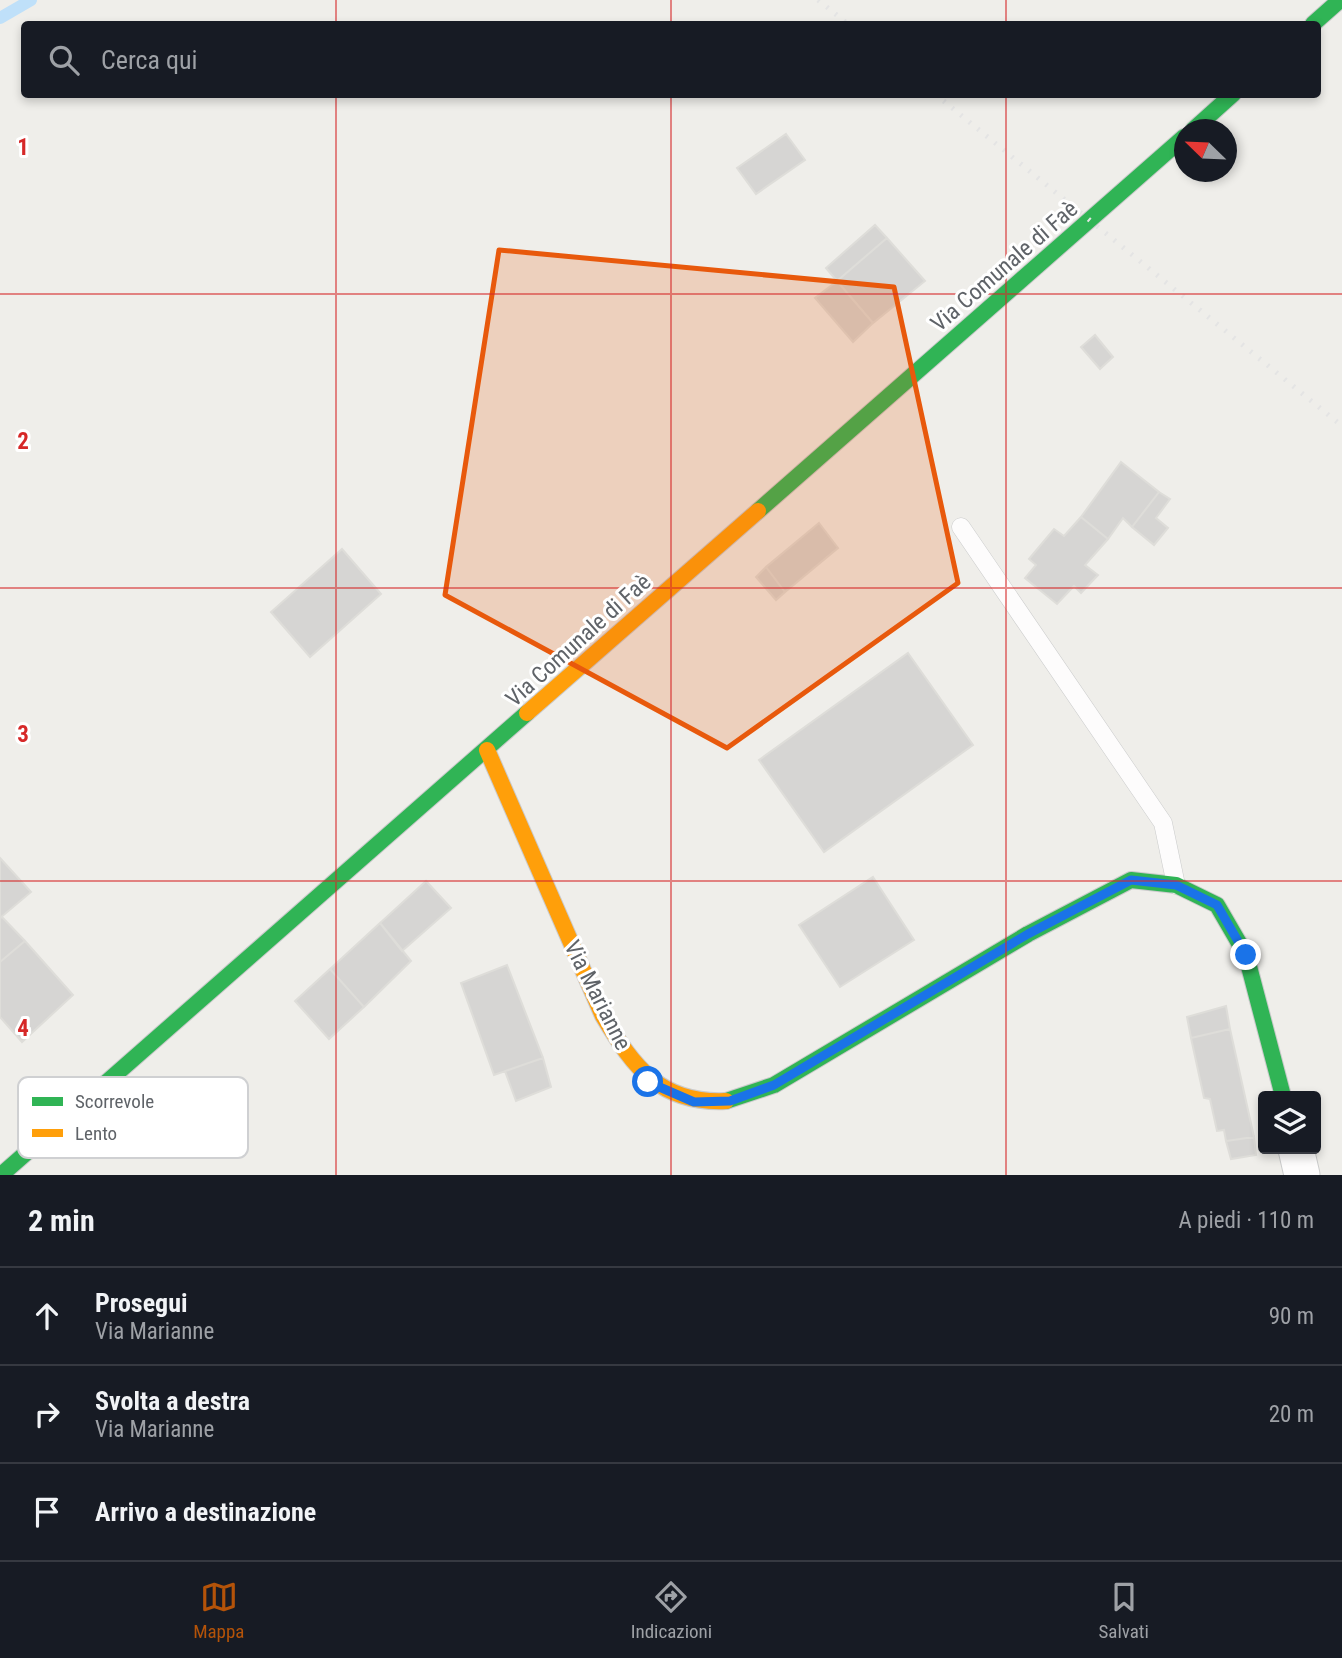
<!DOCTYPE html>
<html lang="it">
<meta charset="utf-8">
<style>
:root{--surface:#171b24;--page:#20242c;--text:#f1f3f6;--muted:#9ea1a6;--line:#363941;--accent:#b45309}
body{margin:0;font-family:"Roboto Condensed",sans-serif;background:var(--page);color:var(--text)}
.controls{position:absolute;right:21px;bottom:21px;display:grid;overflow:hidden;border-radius:7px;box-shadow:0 4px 10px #0003}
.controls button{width:63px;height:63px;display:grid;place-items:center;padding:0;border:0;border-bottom:2px solid var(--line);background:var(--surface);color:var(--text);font:35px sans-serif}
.compass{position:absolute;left:1174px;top:119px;width:63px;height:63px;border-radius:50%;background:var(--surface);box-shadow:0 4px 10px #0003;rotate:293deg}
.stop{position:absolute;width:21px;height:21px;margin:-16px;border:5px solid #1a73e8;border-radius:50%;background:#fff}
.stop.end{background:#1a73e8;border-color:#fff;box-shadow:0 2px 7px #0008}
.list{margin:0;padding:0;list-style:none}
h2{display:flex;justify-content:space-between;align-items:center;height:91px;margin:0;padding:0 28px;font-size:30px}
h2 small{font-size:23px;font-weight:400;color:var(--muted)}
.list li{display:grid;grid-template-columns:46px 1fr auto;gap:21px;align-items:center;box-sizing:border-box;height:98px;padding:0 28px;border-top:2px solid var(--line)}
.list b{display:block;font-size:26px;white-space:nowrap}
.list p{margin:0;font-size:23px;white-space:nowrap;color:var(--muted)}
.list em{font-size:23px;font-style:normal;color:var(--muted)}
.icon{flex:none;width:38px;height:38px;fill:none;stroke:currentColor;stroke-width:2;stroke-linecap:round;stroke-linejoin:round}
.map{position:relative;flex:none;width:1342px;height:1175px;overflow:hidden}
.search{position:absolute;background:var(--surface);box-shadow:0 4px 10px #0003;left:21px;right:21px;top:21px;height:77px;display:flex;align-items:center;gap:18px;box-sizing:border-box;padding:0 24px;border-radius:7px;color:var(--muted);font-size:26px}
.sheet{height:385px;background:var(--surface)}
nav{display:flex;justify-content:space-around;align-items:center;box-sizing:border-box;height:98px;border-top:2px solid var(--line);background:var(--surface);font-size:19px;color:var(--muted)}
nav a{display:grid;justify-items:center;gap:4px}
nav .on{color:var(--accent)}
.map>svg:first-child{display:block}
</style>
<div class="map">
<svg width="1342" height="1175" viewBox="0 0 1342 1175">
<rect width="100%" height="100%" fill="#efeeea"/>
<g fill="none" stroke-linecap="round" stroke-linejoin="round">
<path stroke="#bfe0f9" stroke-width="12" d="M0,18L31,0"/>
</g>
<path fill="#d6d5d3" stroke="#deddd9" stroke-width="2" d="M786,134L805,160L756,194L737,168Z
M875,225L887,238L837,281L826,268Z
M887,238L925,281L873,323L837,281Z
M837,281L873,323L853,342L815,298Z
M1095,335L1113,357L1100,369L1081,347Z
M1121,462L1159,492L1132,527L1123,518L1108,539L1081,517Z
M1159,492L1170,499L1156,518L1168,528L1154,545L1132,527Z
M1081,517L1108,539L1085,565L1098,575L1081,593L1074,586L1057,604L1025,578L1036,565L1029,559L1054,529L1064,536Z
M819,523L838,548L785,592L766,567Z
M342,549L381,594L310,657L271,612Z
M766,567L785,592L776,600L756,577Z
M908,653L973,745L824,852L759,760Z
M0,858L31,892L0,918Z
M873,877L914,940L840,987L799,925Z
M426,881L451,908L402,951L380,923Z
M2,917L25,941L0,962V918Z
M380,923L411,961L364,1007L330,969Z
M25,941L73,995L22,1042L0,1017V962Z
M507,965L543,1058L494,1075L461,983Z
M330,969L364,1007L329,1039L295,1001Z
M1226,1006L1230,1029L1191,1038L1187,1017Z
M1230,1029L1254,1137L1226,1141L1224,1130L1217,1131L1210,1099L1204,1098L1191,1038Z
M543,1058L551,1087L516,1101L505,1071Z
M1254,1137L1256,1155L1231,1159L1226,1141Z"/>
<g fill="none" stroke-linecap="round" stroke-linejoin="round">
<g stroke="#cbcccc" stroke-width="19">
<path id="lane" d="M961,527L1163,823L1176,885"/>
</g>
<g stroke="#cbcccc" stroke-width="37">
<path id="street" d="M1296,1149L1302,1175"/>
</g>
<g stroke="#cacacb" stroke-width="18">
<path id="fast" d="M1313,24L1340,0
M1193,130L1233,94
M758,511L1184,137
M726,1101L774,1085L1028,934L1131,880L1176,885L1217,905L1246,955L1283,1096
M1,1175L527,713"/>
</g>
<g stroke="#cacacb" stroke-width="18">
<path id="slow" d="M527,713L758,511
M487,750L603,1016C634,1068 661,1104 726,1101"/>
</g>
<use href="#lane" stroke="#fdfcfc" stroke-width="18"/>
<use href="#street" stroke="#fdfcfc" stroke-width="35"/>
<use href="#fast" stroke="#30b455" stroke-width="16"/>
<use href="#slow" stroke="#ff9f0a" stroke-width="16"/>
<path stroke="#e4e4e4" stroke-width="5" stroke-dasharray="2 9" stroke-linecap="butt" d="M818,0L848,24
M935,94L1342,426"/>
</g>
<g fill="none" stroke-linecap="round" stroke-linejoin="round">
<path stroke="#1a73e8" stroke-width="9" d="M648,1082L694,1102L730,1101L774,1085L1028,934L1131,880L1176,885L1217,905L1246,955"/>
</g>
<path fill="#e8590c" fill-opacity="0.2" stroke="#e8590c" stroke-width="5" stroke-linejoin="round" d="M499,250L894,287L958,583L727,748L445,595Z"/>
<path fill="none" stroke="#d62828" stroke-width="2" stroke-opacity="0.55" d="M336,0V24M671,0V24M1006,0V24M336,94V1175M671,94V1175M1006,94V1175M0,294H1342M0,588H1342M0,881H1342"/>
<g text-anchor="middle" stroke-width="6" stroke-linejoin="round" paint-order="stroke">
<g font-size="23" fill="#5f6368" stroke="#fff">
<text transform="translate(1004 266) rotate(-41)" y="8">Via Comunale di Faè</text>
<text transform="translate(578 640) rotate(-42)" y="8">Via Comunale di Faè</text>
<text transform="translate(598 995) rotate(63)" y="8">Via Marianne</text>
</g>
</g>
<rect x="18" y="1077" width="230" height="81" rx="10" fill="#fff" stroke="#cfd0d2" stroke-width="2"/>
<rect x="32" y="1097" width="31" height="9" fill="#30b455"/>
<rect x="32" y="1129" width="31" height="8" fill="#ff9f0a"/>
<g font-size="19" fill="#5f6368">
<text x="75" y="1108">Scorrevole</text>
<text x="75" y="1140">Lento</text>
</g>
<g font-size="23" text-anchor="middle" font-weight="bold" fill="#d62828" stroke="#fff" stroke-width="6" stroke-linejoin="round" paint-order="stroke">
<text x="23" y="155">1</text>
<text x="23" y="449">2</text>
<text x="23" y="742">3</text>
<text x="23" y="1036">4</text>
</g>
</svg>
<div class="controls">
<button><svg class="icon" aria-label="layers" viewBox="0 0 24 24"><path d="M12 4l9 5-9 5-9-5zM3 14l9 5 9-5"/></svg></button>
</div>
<svg class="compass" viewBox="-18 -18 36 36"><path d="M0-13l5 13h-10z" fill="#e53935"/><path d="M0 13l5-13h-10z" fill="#9ea1a6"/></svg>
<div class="stop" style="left:648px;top:1082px"></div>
<div class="stop end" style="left:1246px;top:955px"></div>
<div class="search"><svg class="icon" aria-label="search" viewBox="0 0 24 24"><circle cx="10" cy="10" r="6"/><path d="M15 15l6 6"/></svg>Cerca qui</div>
</div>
<section class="sheet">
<h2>2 min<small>A piedi · 110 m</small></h2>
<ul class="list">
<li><svg class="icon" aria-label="ahead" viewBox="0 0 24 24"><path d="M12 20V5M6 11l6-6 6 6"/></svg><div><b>Prosegui</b><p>Via Marianne</p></div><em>90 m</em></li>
<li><svg class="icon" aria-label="right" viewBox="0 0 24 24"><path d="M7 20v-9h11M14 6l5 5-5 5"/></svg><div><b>Svolta a destra</b><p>Via Marianne</p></div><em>20 m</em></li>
<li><svg class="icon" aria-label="arrive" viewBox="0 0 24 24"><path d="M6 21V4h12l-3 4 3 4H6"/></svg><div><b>Arrivo a destinazione</b></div></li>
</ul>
</section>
<nav>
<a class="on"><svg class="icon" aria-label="map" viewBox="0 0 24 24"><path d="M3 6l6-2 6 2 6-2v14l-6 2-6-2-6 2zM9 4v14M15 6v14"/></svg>Mappa</a>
<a><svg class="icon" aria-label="directions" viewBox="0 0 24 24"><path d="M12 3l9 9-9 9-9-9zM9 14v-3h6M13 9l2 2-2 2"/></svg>Indicazioni</a>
<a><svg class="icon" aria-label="saved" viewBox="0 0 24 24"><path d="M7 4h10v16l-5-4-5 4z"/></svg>Salvati</a>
</nav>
